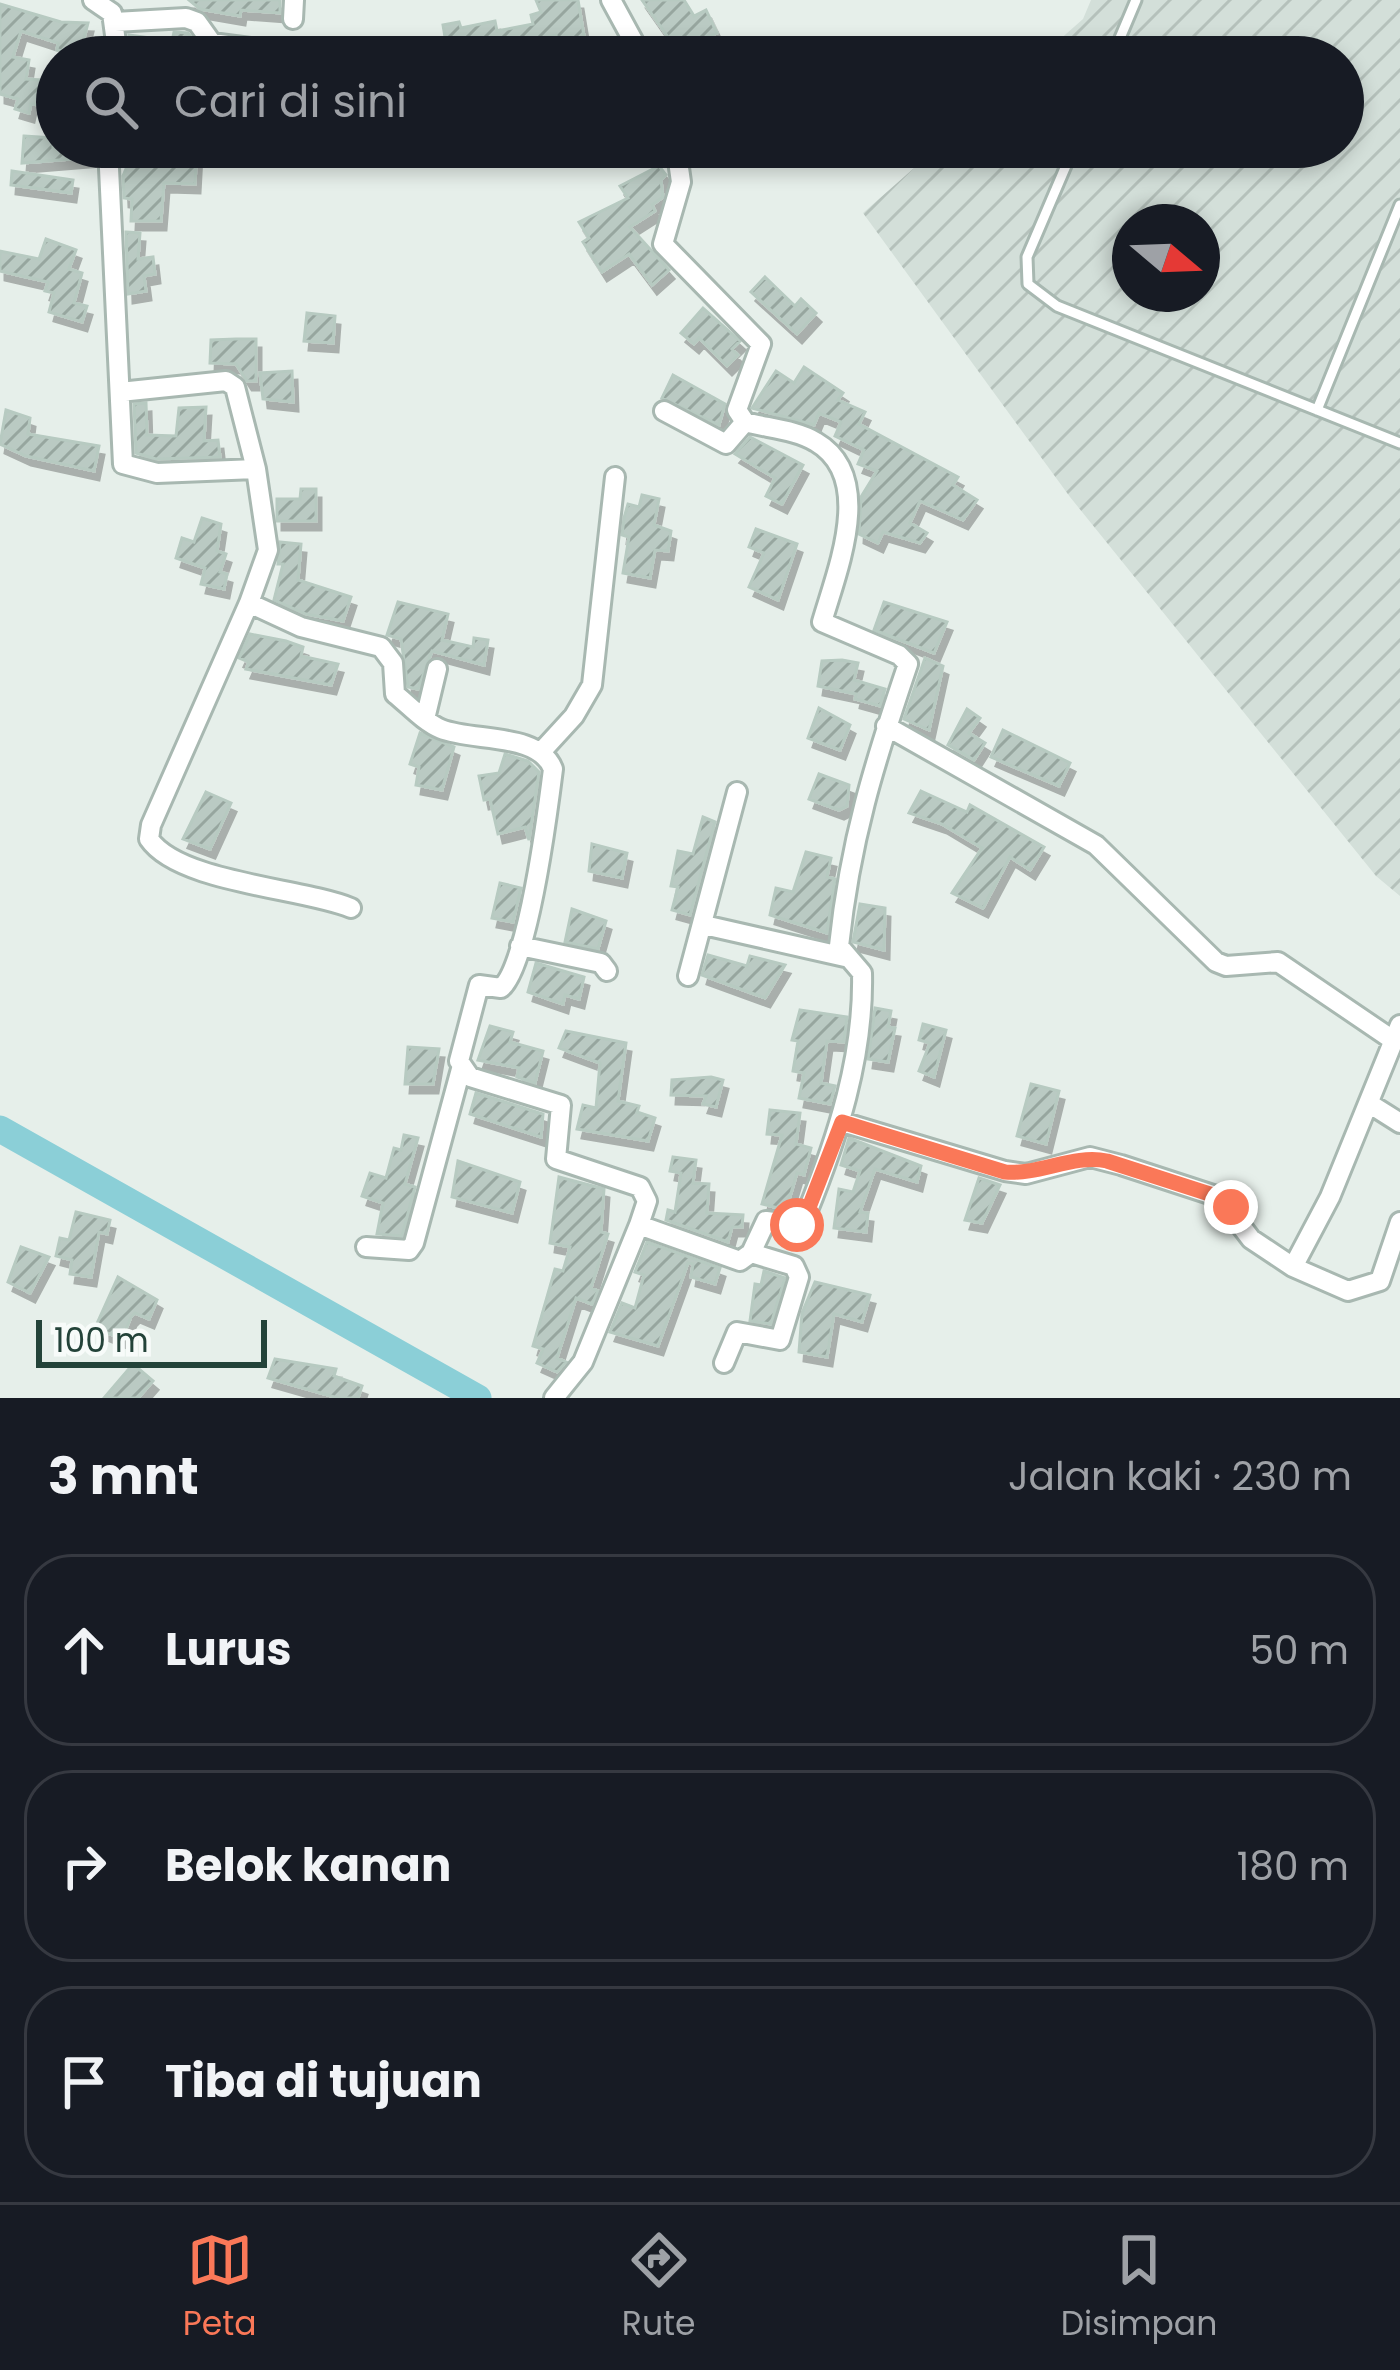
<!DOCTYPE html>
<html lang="id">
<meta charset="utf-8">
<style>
:root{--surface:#171b24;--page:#242831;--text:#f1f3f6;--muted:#9ea1a6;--line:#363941;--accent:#fa7858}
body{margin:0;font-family:Poppins,sans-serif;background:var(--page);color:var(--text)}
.compass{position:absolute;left:1112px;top:204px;width:108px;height:108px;border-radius:50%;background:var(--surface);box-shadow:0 6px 18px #0003;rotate:109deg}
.scale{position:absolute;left:36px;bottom:30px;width:231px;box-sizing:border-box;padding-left:12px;border:6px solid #234339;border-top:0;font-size:33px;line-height:42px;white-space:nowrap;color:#234339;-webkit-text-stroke:9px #f7fbf9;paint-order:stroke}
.stop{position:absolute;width:36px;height:36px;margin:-27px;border:9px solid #fa7858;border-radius:50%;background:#fff}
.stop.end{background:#fa7858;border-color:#fff;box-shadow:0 3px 12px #0008}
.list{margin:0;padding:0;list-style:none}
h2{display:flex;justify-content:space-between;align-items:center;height:156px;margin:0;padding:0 48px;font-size:51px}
h2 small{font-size:39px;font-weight:400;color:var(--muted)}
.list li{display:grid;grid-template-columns:78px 1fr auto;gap:36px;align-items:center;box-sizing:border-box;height:192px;margin:0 24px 24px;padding:0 24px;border:3px solid var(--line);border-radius:48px}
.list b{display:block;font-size:45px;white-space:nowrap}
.list em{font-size:39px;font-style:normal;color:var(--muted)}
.icon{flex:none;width:66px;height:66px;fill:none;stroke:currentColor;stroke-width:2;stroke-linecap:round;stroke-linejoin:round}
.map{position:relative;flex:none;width:1400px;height:1398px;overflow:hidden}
.search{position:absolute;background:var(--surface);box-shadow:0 6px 18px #0003;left:36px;right:36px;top:36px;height:132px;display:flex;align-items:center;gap:30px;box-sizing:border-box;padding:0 42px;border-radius:66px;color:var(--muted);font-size:45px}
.sheet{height:804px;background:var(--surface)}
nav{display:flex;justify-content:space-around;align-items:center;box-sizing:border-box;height:168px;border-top:3px solid var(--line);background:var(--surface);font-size:33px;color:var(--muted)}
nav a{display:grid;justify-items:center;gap:6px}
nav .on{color:var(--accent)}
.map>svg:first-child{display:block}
</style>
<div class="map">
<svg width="1400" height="1398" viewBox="0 0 1400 1398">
<defs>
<pattern id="industrial-furrows" width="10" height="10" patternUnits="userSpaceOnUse" patternTransform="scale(3)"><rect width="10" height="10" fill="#d3dfd9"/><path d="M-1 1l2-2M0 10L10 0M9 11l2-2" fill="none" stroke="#b5c1bb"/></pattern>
<pattern id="building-hatch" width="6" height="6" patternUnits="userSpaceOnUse" patternTransform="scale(3)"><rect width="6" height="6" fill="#bacac3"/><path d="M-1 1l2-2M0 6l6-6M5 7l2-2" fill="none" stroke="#97a69f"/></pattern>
<filter id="shadow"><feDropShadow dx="5" dy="9" stdDeviation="0" flood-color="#0004"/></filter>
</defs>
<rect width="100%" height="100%" fill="#e6efea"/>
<path fill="url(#industrial-furrows)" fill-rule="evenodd" d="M1091,0H1400V896L1376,876L1070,497L863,213L938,147H1343V57H1040L1083,19ZM1130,222H1202V294H1130Z"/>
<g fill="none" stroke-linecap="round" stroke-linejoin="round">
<path stroke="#8bcfd7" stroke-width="27" d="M0,1129L478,1398"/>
</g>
<path fill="url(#building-hatch)" stroke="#b7cac1" stroke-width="3" filter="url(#shadow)" d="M189,0H280V13L241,10L240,16L200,9Z
M536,0H578L586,48L559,53L556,35L483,54L481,42L447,49L443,25L459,22L461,28L495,21L497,31L528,25L533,24L531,15L541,12Z
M642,0H684L694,16L706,10L717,33L706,38L714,57H682Z
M0,4L61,22L88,23L80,54L57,50L58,43L21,31L13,57L29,60L26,79L57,81V107L31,104L29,113L15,109L18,99L0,94Z
M174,32L188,33L204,54L215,57L131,53L129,35L172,41Z
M24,136L53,138V147H95V157L22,163Z
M135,147H197L195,184L164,183L161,221H131L132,199L124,198L123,176Z
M659,166L666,175L661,180L663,197L652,205L655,211L630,227L669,270L652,285L629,254L602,272L583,242L589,238L579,222L628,198L620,186Z
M12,171L73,180L71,193L11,185Z
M126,232L140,233L138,259L153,257L155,274L144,276L146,291L128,294Z
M46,239L76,250L69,269L82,273L74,303L87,306L82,322L49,312L54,293L45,291L48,282L0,271V251L39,259Z
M765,277L795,306L801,299L816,313L797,334L751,292Z
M703,308L740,341L732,349L738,355L727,366L699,338L694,344L681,333Z
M307,313L335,316L333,343L304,341Z
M236,339H256V381H247L236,364L210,363L211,340Z
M804,367L843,393L838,400L865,412L859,424L958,477L953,485L977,500L963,520L920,501L910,523L927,533L920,543L883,532L878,543L859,534L861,497L877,471L858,464L864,450L835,436L841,422L819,413L814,425L752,408L776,371L794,383Z
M292,371L293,402L263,399L260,373Z
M673,375L725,404L719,425L662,398Z
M146,403L147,435L176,436L179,408L206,407L204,441L218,440L220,457L156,459L136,453L134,404Z
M6,410L30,418L28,434L99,446L94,471L26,456L0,444Z
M750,437L803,465L782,504L766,496L775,478L735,454Z
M301,489H316V521H277V499H300Z
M642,495L659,499L654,525L671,531L668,551L655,550L650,578L623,573L629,537L622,535L624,518L628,504L639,507Z
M202,518L221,524L217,551L226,554L220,572L227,574L224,589L201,584L205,568L176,558L182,538L194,542Z
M756,529L797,544L778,600L749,587L764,553L749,547Z
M280,542L301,544L298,580L351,597L343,621L306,614L274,600L283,564H278Z
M398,602L448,614L442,640L473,647L474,638L488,640L484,665L432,651L418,689L408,687L401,639L387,635Z
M884,602L947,622L934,653L874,630Z
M250,634L286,641L303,647L301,656L338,664L331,685L246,669L249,662L239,658Z
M925,658L943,666L929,730L904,719Z
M842,660L858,663L854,680L885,689L880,706L855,699L856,694L818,686L822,661Z
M819,708L850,725L840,750L808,738Z
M967,709L980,718L969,733L985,743L974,760L948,745Z
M1003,730L1070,763L1059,786L991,757Z
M420,733L454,747L442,790L416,785L419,767L410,764Z
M505,754L528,761L539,772L529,840L525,827L498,834L490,799L484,800L479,776L499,773Z
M819,774L849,785L847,806L839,810L809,799Z
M921,791L967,812L970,805L1044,847L1030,870L1010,857L983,908L952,893L982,848L942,824L909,813Z
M206,792L231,803L210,849L183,839Z
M703,817L715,822L690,915L672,910L678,887L671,886L678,851L693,854Z
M592,844L627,853L622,878L589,871Z
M806,852L831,858L827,877L835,879L827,933L770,915L776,888L793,892Z
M500,883L521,888L513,922L492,918Z
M860,904L885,908L884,950L853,942Z
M572,909L606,921L598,949L565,942Z
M708,955L747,966L750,956L785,965L765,998L702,975Z
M536,963L584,977L579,999L565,995L563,1004L528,992Z
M875,1008L891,1011L888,1027L895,1028L888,1062L868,1059Z
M800,1010L847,1017L844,1042L827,1041L821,1083L835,1086L830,1104L799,1098L804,1073L793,1071L798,1041L792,1040Z
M923,1024L946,1030L934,1077L919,1071L930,1043L919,1040Z
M490,1026L513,1032L510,1042L543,1051L535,1083L517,1077L519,1068L478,1060Z
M566,1031L626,1043L618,1101L639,1106L637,1112L655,1118L648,1141L577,1129L583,1105L596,1108L600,1063L559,1048Z
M408,1047L439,1049L433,1084H405Z
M711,1077L723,1080L716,1107L703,1104L706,1096L671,1095L672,1080Z
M1031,1084L1059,1091L1046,1144L1017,1136Z
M476,1093L543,1114L541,1137L470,1114Z
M770,1110L800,1113L796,1144L811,1148L804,1175L797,1173L786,1210L762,1204L782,1135L767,1134Z
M404,1135L418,1138L405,1184L415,1187L402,1236L377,1234L383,1203L362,1196L370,1173L386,1178L394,1148L401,1150Z
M849,1138L921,1166L917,1182L875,1169L860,1212L868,1213L866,1232L834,1228L839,1189L853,1192L860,1171L841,1165Z
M673,1157L696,1160L693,1183L709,1184L707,1213L743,1215L742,1227H732L728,1242L666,1220L668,1210L675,1212L681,1173L670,1171Z
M458,1161L520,1182L512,1213L452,1197Z
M559,1177L604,1189L601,1232L608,1234L591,1288L598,1291L592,1304L576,1298L557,1358L566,1362L557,1372L537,1363L543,1349L533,1346L555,1269L563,1271L570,1247L550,1243Z
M979,1178L1000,1185L982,1223L965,1220Z
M76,1212L110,1220L107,1234L99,1232L91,1277L70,1274L72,1260L56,1256L60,1238L69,1240Z
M647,1242L720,1268L715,1284L691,1277L693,1264L688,1263L658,1346L610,1332L622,1303L635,1308L644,1275L635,1272Z
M21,1247L49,1257L30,1293L8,1282Z
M764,1271L785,1278L771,1324L750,1321L755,1284L761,1285Z
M118,1277L157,1300L149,1319L135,1313L131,1317L122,1339L95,1328Z
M815,1282L870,1295L862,1322L834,1314L827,1357L799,1352L802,1313Z
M275,1359L336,1369L334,1376L362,1386L358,1398H338L268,1378Z
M133,1364L153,1381L138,1398H104Z"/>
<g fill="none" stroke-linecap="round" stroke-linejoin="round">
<g stroke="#a8b8b1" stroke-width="15">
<path id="service" d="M1112,57L1136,0
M1074,147L1027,257L1028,284L1057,306L1400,443
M1317,410L1400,205"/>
</g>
<g stroke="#a8b8b1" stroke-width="24">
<path id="minor" d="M93,0L112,13L118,57
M611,0L642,57
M293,19L294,0
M115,22L186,18L197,22L212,43L250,48L255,57
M108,147L123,464L157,473L256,469L268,550L249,603L301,627L381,647L393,663L395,694C409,705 424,722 441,729C473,742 539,732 553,769C548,809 528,967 501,988L479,985L459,1061L470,1077L561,1105L556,1159L640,1187L647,1201L639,1225
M251,150V147
M120,392L226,381L235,387L256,469
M664,411L726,444L745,422
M249,603L151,825L149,839C179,883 303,888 351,908
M425,719L437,669
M886,726L1096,845L1216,962L1226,966L1278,962L1390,1038
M541,752L574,716L592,685L615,477
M704,925L845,957
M520,946L601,963L607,971
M688,976L737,792
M1370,1104L1400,1123
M842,1122L1005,1171L1026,1174L1090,1157L1121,1165L1219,1197L1251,1239L1293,1267L1348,1291L1380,1281L1400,1222
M366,1247L409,1250L414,1243L461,1069
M1293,1267L1330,1197L1400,1025
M724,1363L737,1332L780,1340L799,1277L794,1266L751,1253
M554,1398L583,1362L639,1225L740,1261L751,1253L766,1221L797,1225L806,1215C837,1139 864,1057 862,973L839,946C850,841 874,764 908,664L899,655L822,622C837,570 876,477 816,442C797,430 767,428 745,422L737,410L761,344L663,244L681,182L676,147"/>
</g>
<use href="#service" stroke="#fff" stroke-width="9"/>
<use href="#minor" stroke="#fff" stroke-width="18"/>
</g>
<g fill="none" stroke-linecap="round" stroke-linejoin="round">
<path stroke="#fa7858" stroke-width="15" d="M797,1225L806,1215L842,1122L1005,1172C1040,1175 1073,1154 1107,1161L1219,1197L1231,1207"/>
</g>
</svg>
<svg class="compass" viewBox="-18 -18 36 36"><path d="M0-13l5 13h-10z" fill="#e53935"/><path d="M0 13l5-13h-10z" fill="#9ea1a6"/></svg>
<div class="scale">100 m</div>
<div class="stop" style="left:797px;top:1225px"></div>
<div class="stop end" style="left:1231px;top:1207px"></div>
<div class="search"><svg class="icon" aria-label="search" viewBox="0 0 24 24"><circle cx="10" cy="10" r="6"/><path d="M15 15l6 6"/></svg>Cari di sini</div>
</div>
<section class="sheet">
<h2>3 mnt<small>Jalan kaki · 230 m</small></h2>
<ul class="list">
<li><svg class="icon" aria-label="ahead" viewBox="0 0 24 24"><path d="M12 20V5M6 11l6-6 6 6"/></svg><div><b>Lurus</b></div><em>50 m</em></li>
<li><svg class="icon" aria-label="right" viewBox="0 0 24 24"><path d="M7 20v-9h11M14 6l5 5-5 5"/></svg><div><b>Belok kanan</b></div><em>180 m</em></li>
<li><svg class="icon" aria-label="arrive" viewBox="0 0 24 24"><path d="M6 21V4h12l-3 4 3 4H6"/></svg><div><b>Tiba di tujuan</b></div></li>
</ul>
</section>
<nav>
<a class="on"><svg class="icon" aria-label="map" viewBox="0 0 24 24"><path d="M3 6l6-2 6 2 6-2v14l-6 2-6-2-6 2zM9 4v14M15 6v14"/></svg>Peta</a>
<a><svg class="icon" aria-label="directions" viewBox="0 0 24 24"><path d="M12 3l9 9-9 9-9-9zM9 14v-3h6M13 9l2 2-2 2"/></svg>Rute</a>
<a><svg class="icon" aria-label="saved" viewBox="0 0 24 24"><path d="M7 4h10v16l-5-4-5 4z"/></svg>Disimpan</a>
</nav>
